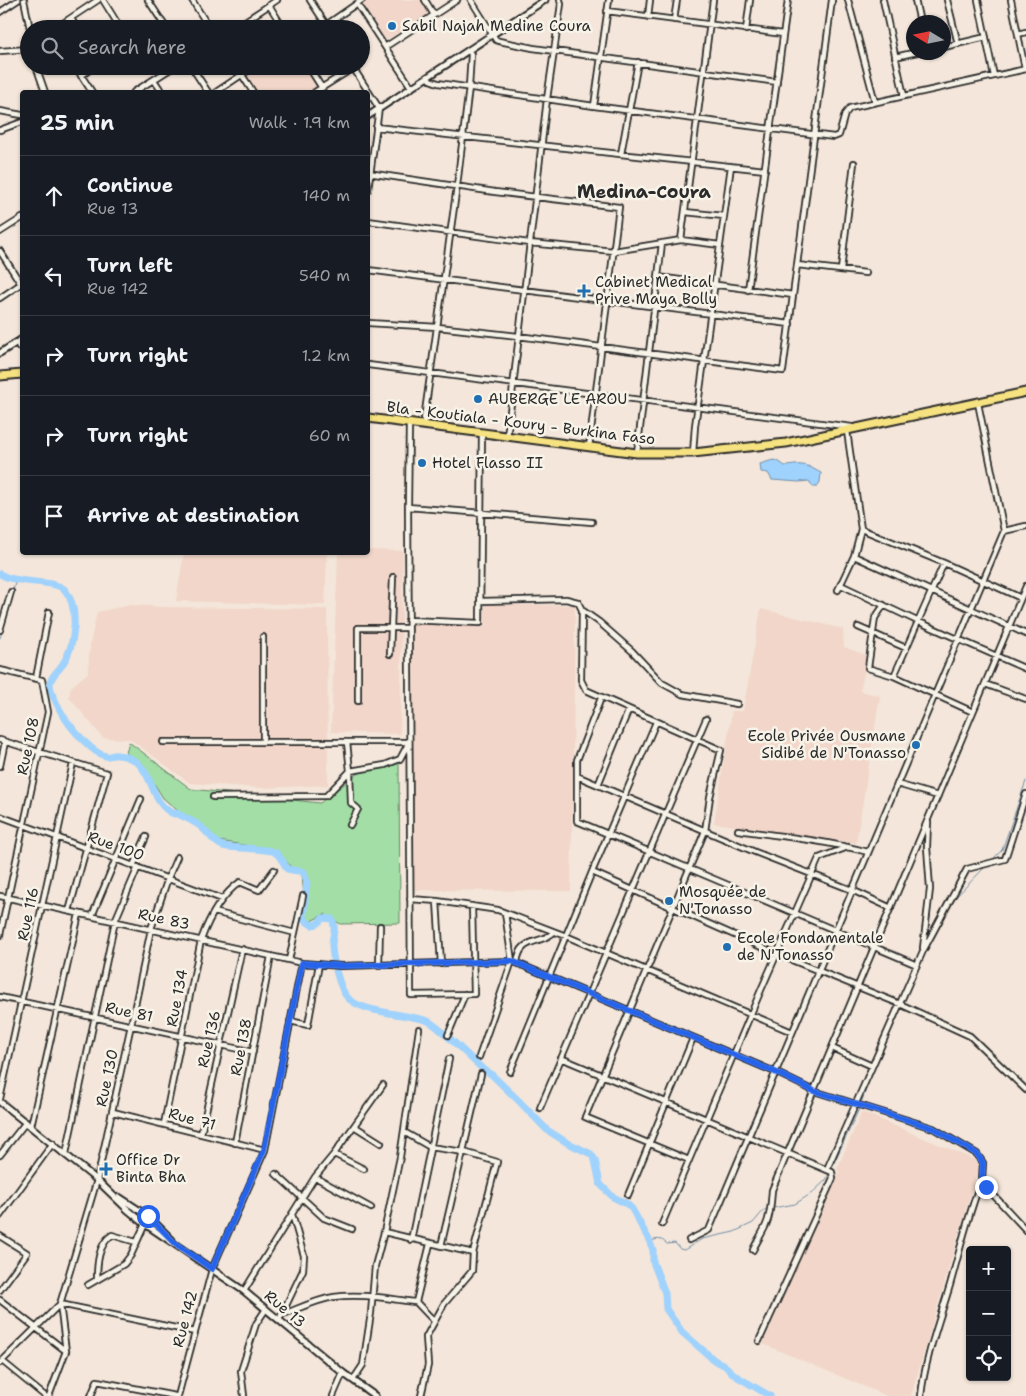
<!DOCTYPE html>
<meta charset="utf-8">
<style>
:root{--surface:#171b24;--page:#20242c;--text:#f1f3f6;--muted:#9ea1a6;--line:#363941}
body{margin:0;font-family:"Shantell Sans",sans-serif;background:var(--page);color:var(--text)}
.controls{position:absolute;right:15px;bottom:15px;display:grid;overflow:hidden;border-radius:5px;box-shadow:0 1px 4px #0004}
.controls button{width:45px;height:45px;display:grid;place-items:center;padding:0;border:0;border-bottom:1px solid var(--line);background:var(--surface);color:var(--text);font:25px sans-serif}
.compass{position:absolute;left:906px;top:15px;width:45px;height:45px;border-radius:50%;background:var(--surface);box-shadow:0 1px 4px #0004;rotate:280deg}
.stop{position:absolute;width:15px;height:15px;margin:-11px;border:4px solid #2563eb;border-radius:50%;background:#fff}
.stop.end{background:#2563eb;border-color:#fff;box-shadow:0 1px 5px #0008}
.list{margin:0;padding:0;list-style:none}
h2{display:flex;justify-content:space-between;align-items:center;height:65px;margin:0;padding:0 20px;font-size:21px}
h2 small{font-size:16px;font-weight:400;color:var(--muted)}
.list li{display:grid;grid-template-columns:32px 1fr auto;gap:15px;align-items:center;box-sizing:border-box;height:80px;padding:0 20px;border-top:1px solid var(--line)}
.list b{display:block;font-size:19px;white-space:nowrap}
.list p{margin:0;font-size:16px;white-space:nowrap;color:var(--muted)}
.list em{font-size:16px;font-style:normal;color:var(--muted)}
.icon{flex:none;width:28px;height:28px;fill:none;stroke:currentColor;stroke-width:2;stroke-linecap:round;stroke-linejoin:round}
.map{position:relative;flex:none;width:1026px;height:1396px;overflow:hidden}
.search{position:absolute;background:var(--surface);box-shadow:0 1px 4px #0004;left:20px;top:20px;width:350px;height:55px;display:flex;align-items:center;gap:12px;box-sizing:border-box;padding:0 18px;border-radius:28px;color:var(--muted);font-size:19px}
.panel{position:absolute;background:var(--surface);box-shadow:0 1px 4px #0004;left:20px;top:90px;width:350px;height:465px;border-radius:5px}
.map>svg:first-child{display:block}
</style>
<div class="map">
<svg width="1026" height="1396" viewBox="0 0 1026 1396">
<rect width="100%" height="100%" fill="#f4e6da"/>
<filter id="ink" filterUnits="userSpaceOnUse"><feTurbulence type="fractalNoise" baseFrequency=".02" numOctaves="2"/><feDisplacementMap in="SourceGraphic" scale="10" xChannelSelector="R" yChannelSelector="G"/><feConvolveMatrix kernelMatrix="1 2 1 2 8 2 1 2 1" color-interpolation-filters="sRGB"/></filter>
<g filter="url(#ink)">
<path fill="#f1d6c9" d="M364,0H422L430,13L386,40L360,3Z
M260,66H305L319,87L311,92H256L245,76Z
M368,550L403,551L400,734L331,732L338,553L368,552Z
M184,553H327L325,605L176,601Z
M130,605L162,607L327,609L328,785L262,788L190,783L130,739L103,738L69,697L71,687L88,673L90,645L97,612Z
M485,605H575L571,891L412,890L411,624H484Z
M761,609L843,629L844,647L868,656L860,691L880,696L856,843L714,823L732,711H743Z
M862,1112L980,1162L911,1396H887L763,1344L825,1196L834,1183L839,1172L837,1169Z"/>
<path fill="#a2dea5" stroke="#668468" d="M129,742L191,789L320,803L357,774L399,761L400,923L340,924L325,914L311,921L306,919L302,875L292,868L276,850L212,840L163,798L141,762L126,753Z"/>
<path fill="#9fd2fd" stroke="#718fa9" d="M773,460L778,461L785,466C791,466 796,464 802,465C808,465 815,470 821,473L820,482L817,487H813L809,481L799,482L772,480L768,473L761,472L760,464Z"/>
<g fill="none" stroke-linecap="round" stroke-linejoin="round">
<path stroke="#718fa9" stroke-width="1" d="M13,591L16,580
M0,638L2,631
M992,860L1002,850L1026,781
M952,901L986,866
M933,927L942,911
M873,1070L880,1057L891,1030
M773,1208L795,1204L812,1193L826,1180L859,1109L870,1078
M649,1240L652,1241C658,1238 662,1239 667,1244L675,1243L680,1249L684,1250L702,1239L734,1232L753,1223L764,1210L769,1209"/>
<path stroke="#9fd2fd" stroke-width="7" d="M0,574C18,585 55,579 65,590C80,608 75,647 62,665C58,672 51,675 50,684C50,694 63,716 69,724C77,734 94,754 106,756C110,757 113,754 117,755C124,755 134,759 138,763C155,779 151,804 174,814L176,813C184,817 193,821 200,826C208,832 213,843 223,846C235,849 271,848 276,853C281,857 284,863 287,869L304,872L307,882L303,919L312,925L317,924L323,918L332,919C337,929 332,935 332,945C332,957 339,988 347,997C362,1014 407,1013 428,1021C438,1025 472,1060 483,1069L491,1074L519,1101L547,1130L566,1142L591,1154L595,1160L600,1184L613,1197L627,1204L632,1209L649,1240L653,1250V1262L665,1293L666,1309L682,1332L714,1360L724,1365L736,1376L770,1396"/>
<g stroke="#2b2b2b" stroke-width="8">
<path id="minor" d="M24,0L30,29
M103,0L121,29
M148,0L167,29
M192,0L210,29
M310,0L329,29
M425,0L434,15
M471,0L496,40L499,41L533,48L777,82
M713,0L681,240L720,245
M848,0L875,102
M883,0L904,96
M915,0L920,22
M947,0L958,44
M978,0L994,76
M1011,0L1025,69
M357,4L411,87
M269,5L284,29
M607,11L783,34
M0,12L18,0
M648,17L650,0
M71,18L77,29
M674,20L677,0
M326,25L362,0
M54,29L98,0
M153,29L163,23
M233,29L277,0
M746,30L750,0
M1018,34L1026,32
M385,47L457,0
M944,47L986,37
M0,51L29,49
M895,57L917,52
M36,66L45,92
M75,66L92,92
M191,66L208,92
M308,66L322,88
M352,66L379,108L368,190
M242,75L253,92
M81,76L95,66
M428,78L430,80L438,83L594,106L834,137L839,135L845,114L850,108L1026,69
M154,80L162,92
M134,92L175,66
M216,92L255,66
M315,92L353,68
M594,106L609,0
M0,111L22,115
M376,127L765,170
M0,130L22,122
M621,154L638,62
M368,173L495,192L619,207L589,447
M685,212L724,216
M368,221L529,243L614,251L681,240
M0,232L22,218
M0,251L21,284
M797,265L866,273
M368,270L790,324
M841,270L854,163
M658,277L793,295
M748,290L788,0
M0,298L22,283
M368,323L438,327L518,336L783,371L832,0
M17,342L19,347L22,348
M368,365L852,427
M409,424L408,507L411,995L474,994L472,906
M423,426L457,186L469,87L471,54L468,50
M507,437L547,99L561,4L560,0
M637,453L662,243
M693,453L695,426L731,166
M408,507L592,522
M861,529L944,563L1021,598
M1004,531L1026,526
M854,556L1026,634
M841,585L917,621L1026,669
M838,590L854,556L861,529L847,431
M480,601L566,599L578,602L582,610L581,680L586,690L721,750L710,797L705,831L585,1117L689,1160
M884,605L875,618L868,668L894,676L973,712
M582,610L599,622L632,651L662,683L682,694L737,704
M408,620L480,623L482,433
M858,627L906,648
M0,630L11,592
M390,654L393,577
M0,670L42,680L48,712L0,935
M894,676L944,563
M36,678L49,612
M985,684L1026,699
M601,698L577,760V776L755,852L852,890L891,908
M358,701V628H408
M0,740L107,773L69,911
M163,742H409L400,759L385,765L350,771L326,796L213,797
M263,742V637
M347,742L350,771L351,803L358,809L350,825
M0,766L5,742
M577,776V821L917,965
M897,784L938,796
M598,785L629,709
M0,816L222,899
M738,830C782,836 826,841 868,852
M133,866L146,837
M592,872L777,954L900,1004L970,1036L1026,1090
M0,896L302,963L341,966L512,961L775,1072L814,1091L933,1128L977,1154L983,1163L982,1179L986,1187L1026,1230
M410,899L437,901L498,910L566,936L792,1032
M437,901L441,964
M214,912L295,933
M92,916L141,799
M923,948L930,889L927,847L928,822
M289,960L303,896
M517,963C520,936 541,945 554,932
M379,966L380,926
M0,997L253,1052
M290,1021L308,1025L319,964
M448,1035L465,994
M832,1048L872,1066
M479,1057L512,961L505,913
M561,1058L832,1172L833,1178L759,1341
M510,1072L592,872L656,722
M0,1099L73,763
M540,1108L706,719
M113,1112L265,1150
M164,1124L201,940C209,918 220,896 240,882L259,890L274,870
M31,1126L79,914
M354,1126L381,1143
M404,1132L430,1147L464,1152L497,1162L473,1253L472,1271L444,1304L426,1337L428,1365L421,1396
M201,1134L242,949
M235,1143L271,956
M66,1154L115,921L138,867
M334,1154L364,1169
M0,1155L26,1122
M827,1169L923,951L967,869L1005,859L1026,794
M276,1174L324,1218L352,1229
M315,1177L371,1208
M628,1195L693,1038
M0,1216L53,1143
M662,1224L761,990L819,858L848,847
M384,1232L473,1253
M0,1236L27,1253L0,1290
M411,1240L449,1059
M689,1240L709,1230L1004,531L978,403
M441,1246L481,1074
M753,1250C757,1241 762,1234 766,1225C771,1214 771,1202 772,1190L1026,586
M97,1280C97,1265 98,1244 112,1235L136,1242
M88,1285L124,1264L131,1255L145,1224
M244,1291L315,1177L334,1154L383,1085
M0,1300L66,1351
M416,1302L434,1321
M60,1304L195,1332
M281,1315C298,1309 315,1300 334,1297C361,1293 389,1299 416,1302L430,1244
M281,1316L303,1270L304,1256L292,1214
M2,1361L45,1396
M0,1363L60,1304
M353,1380L363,1365L371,1313L375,1266L384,1232L400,1157L419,1029
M49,1396L66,1351L60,1304L97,1180L131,1025L151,929L168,878L177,857
M91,1396L97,1381L175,1396
M178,1396L212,1269L265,1150L302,963
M244,1396L241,1371L256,1324L266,1309
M333,1396L343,1373
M921,1396C925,1358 939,1322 950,1285C960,1250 968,1214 982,1179"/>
</g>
<g stroke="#2b2b2b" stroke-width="9">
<path id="tertiary" d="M368,116L545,0
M0,353L22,339
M0,1102L97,1180L127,1209L145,1224L244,1291L343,1373L375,1396
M119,1197L148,1216L172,1240"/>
</g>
<g stroke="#2b2b2b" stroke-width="11">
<path id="primary" d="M0,376L22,374
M368,418L637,453H693L786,443L1026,392"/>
</g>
<use href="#minor" stroke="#f7f3e8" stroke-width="4.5"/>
<use href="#tertiary" stroke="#f7f3e8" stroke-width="5"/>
<use href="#primary" stroke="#f6e281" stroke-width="7"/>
</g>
</g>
<g fill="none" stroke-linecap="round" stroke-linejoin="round" filter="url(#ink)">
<path stroke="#2563eb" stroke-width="6" d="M148,1216L176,1244L212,1269L264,1150L302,963L342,966L512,961L775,1072L814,1091L933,1128L977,1154L983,1163L982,1179L986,1187"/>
</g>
<g fill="#1f6fb2" stroke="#f7f3e8" stroke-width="2">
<circle cx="392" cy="26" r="5"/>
<path d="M581.5 283.5h5v5h5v5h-5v5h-5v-5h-5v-5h5z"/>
<circle cx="478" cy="399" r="5"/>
<circle cx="422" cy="463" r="5"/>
<circle cx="916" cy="745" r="5"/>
<circle cx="669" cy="901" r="5"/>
<circle cx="727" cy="947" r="5"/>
<path d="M103.5 1161.5h5v5h5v5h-5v5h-5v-5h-5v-5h5z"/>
</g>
<g text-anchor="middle" stroke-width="5" stroke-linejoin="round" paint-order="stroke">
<g font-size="15" fill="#2b2b2b" stroke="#f7f3e8" text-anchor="start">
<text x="402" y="31">Sabil Najah Medine Coura</text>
<text x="595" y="287">Cabinet Medical<tspan x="595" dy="17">Prive Maya Bolly</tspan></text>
<text x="488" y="404">AUBERGE LE AROU</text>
<text x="432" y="468">Hotel Flasso II</text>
<text x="906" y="741" text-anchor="end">Ecole Privée Ousmane<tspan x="906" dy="17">Sidibé de N'Tonasso</tspan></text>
<text x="679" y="897">Mosquée de<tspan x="679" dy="17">N'Tonasso</tspan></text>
<text x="737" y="943">Ecole Fondamentale<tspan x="737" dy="17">de N'Tonasso</tspan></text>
<text x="116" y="1165">Office Dr<tspan x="116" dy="17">Binta Bha</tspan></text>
</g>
<g font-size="15" fill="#2b2b2b" stroke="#f7f3e8">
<text transform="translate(521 423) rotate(7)" y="5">Bla - Koutiala - Koury - Burkina Faso</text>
<text transform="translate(28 746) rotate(-78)" y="5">Rue 108</text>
<text transform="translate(116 846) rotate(20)" y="5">Rue 100</text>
<text transform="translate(28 914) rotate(-78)" y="5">Rue 116</text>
<text transform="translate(164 919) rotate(12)" y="5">Rue 83</text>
<text transform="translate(177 998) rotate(-79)" y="5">Rue 134</text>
<text transform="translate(129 1012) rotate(12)" y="5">Rue 81</text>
<text transform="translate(209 1039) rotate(-77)" y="5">Rue 136</text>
<text transform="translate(241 1047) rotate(-79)" y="5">Rue 138</text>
<text transform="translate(107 1078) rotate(-78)" y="5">Rue 130</text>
<text transform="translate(192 1119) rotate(15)" y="5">Rue 71</text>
<text transform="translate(285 1309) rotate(40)" y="5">Rue 13</text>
<text transform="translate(185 1319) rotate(-75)" y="5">Rue 142</text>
</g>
<g font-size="18" font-weight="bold" fill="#2b2b2b" stroke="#f7f3e8">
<text x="644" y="198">Medina-Coura</text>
</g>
</g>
</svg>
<div class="controls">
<button>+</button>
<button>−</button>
<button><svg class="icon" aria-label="locate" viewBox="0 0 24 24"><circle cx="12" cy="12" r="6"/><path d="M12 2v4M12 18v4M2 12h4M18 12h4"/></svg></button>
</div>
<svg class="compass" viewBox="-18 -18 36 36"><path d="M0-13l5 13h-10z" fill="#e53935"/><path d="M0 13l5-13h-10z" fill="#9ea1a6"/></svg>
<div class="stop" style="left:148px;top:1216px"></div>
<div class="stop end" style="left:986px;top:1187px"></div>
<div class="search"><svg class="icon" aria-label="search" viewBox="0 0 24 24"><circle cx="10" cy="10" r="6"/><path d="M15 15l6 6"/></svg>Search here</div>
<section class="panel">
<h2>25 min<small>Walk · 1.9 km</small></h2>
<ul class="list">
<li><svg class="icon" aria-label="ahead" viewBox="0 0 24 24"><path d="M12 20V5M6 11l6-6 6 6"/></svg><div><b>Continue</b><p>Rue 13</p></div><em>140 m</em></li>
<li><svg class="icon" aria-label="left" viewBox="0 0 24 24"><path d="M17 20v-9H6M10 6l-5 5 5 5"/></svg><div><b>Turn left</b><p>Rue 142</p></div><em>540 m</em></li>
<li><svg class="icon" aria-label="right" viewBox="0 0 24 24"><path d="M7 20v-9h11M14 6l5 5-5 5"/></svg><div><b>Turn right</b></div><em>1.2 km</em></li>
<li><svg class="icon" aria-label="right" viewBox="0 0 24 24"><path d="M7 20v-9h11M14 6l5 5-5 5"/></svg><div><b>Turn right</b></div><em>60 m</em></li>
<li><svg class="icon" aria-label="arrive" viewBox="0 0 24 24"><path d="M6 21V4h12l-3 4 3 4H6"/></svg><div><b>Arrive at destination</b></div></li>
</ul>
</section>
</div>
